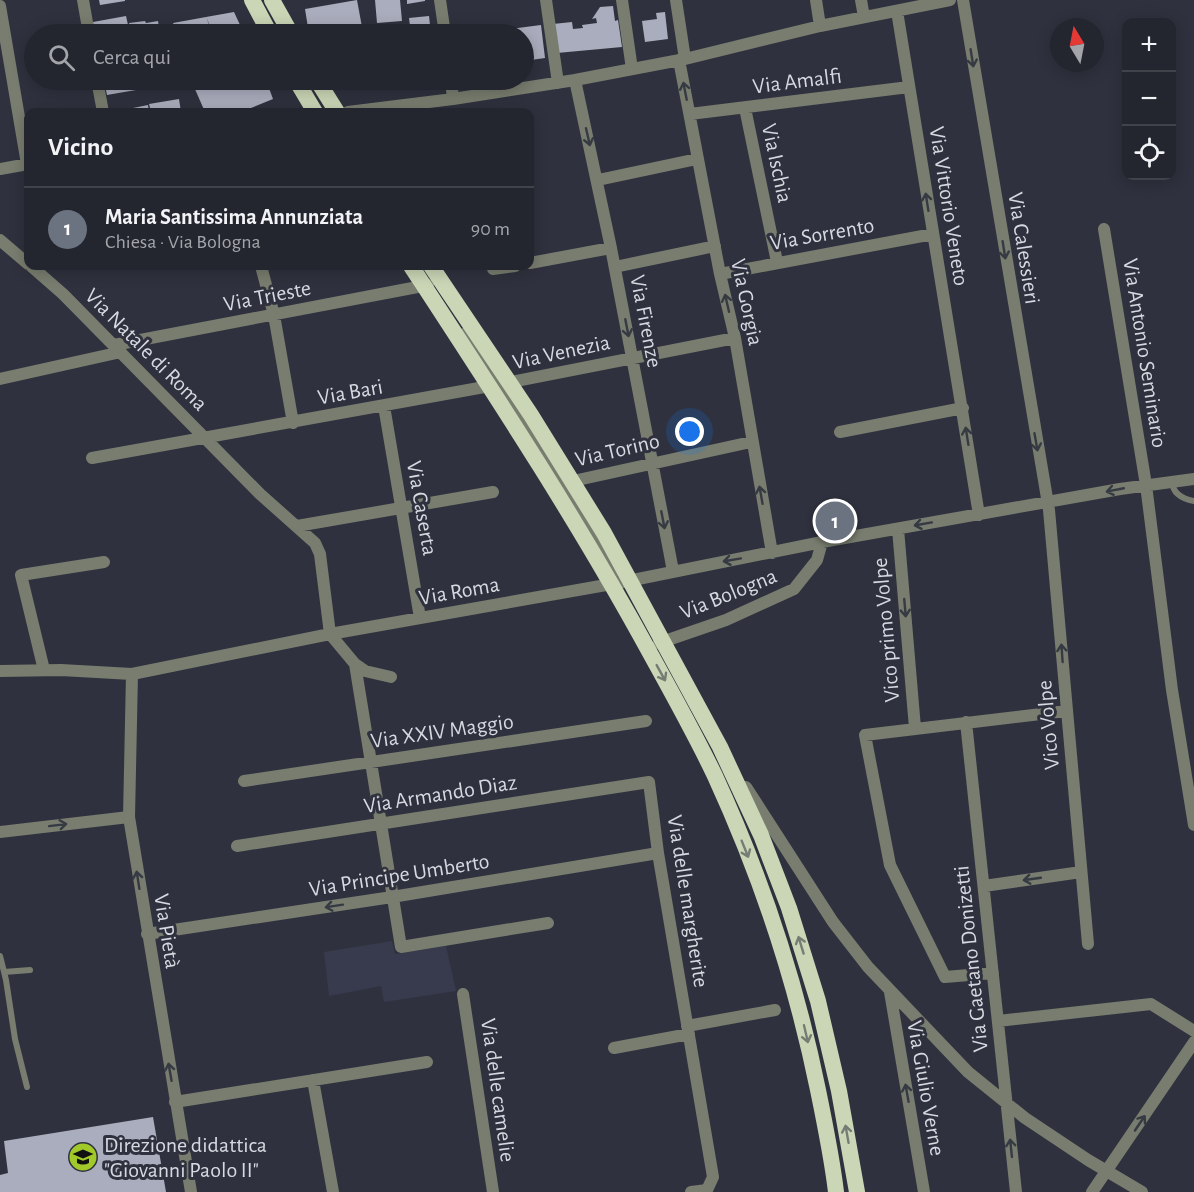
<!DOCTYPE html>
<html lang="it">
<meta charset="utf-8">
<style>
:root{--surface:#23262e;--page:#2b2e36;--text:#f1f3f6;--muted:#a3a5aa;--line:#40434a;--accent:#db2777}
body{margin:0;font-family:"Alegreya Sans",sans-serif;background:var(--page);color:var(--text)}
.controls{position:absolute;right:18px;top:18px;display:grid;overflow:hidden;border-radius:12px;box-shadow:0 3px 15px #0003}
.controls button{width:54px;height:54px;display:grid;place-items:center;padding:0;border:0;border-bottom:2px solid var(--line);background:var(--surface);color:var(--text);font:30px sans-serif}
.compass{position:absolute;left:1050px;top:18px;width:54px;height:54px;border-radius:50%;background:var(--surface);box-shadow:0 3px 15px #0003;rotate:350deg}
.you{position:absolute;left:690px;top:432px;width:21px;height:21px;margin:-15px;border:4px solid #fff;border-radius:50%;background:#1a73e8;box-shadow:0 0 0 9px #1a73e833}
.badge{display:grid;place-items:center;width:39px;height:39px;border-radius:50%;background:var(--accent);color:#fff;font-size:20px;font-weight:700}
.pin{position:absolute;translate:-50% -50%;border:3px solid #fff;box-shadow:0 2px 6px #0006}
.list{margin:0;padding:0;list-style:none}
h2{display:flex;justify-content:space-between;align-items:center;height:78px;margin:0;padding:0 24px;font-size:26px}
h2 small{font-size:20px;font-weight:400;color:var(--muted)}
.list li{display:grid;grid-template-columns:39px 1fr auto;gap:18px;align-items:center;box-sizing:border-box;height:84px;padding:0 24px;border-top:2px solid var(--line)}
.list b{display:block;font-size:22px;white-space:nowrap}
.list p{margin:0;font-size:20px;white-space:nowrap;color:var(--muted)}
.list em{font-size:20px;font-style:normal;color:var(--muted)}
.icon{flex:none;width:33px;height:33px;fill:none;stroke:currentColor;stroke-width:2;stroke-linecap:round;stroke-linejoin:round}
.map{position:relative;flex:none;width:1194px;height:1192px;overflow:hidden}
.search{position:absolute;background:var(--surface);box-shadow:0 3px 15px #0003;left:24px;top:24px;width:510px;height:66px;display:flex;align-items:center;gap:15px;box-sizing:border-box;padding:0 21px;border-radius:33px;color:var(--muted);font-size:22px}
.panel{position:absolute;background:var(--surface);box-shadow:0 3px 15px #0003;left:24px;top:108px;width:510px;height:162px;border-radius:12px}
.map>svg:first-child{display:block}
</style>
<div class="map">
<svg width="1194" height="1192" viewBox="0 0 1194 1192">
<rect width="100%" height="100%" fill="#2f323e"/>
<path fill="#373b4d" d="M392,941L395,954L446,946L456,991L384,1002L381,986L329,996L324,952Z"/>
<path fill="#aaadbd" d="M99,0H125V1L100,5Z
M357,0L362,27L309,34L305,9Z
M375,0H400L402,21L377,23Z
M407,0H425V1L407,4Z
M613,6L615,21L618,20L622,47L557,53L553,24L572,22L573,29L583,28L582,25L597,23L596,18L592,19L600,7Z
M234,12L241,27L225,34H214L206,17Z
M665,12L668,39L645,42L642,21L657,19L656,13Z
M126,16L130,34H95L93,22Z
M429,16L431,34H411L409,18Z
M206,17L213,34H178L173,23Z
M145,21L146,23L158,21L160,34H132L129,23Z
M541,25L545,58L524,61V34H511L510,29Z
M104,80H174L176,87L167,90L165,85L107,95Z
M191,80H233L235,84L246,80H266L273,99L246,110L205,112Z
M179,99L181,112H151L149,104Z
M148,105L149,112H134L133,108Z
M153,1117L166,1192H0V1175L8,1173L4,1141Z"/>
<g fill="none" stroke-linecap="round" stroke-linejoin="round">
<path stroke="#787d6f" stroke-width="6" d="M1172,482C1173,494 1183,499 1194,501
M0,956L6,980L15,1039L27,1087
M4,972L30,970"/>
<path stroke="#787d6f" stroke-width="12" d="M83,0L89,34
M440,0L445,34
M546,0L558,83
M622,0L632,69
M676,0L685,59
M816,0L820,26
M861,0L864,17
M963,0L1049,510L1088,944
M0,6L27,164
M897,11L979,515
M679,60L720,274L735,338L772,553
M97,80L103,112
M451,80L453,99
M575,80L611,248L673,571
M745,108L777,262
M348,112L453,99L575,80L685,59L820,26L950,0
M690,114L909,87
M0,169L28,164
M598,180L697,159
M1104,229L1146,485L1172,690L1194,825
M0,240L28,264
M530,263L611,248
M31,266L63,294L260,494L315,543L320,554L330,634
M261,266L274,315L293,423
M615,267L715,246
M493,269L515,266
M720,274L933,234
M464,334L501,384L616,571
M114,345L428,285
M0,379L121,352
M384,406L420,618
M840,432L963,408
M92,458L501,384L735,338
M564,483L751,442
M297,526L493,492
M898,529L915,728
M330,634L355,664L401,947L548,923
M659,643L726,620L794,589L817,560L822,542
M355,664L365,671L391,677
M44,670L21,575L104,562
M132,674L330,634L623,582L822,542L1120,489L1194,479
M966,722L1016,1192
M244,781L646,721
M746,787L833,922L868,967L968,1072L1025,1118L1088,1160L1142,1192
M0,832L129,817
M237,846L649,782L658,853L713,1177L707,1190L691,1192
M984,886L1081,872
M147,934L392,897L658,853
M993,973L945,977L890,865L865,735L1066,711
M890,992L924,1192
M463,994L493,1192
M998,1021L1151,1004L1194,1031
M687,1026L775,1010
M614,1048L689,1034
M313,1080L333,1192
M175,1102L427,1062
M1092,1192L1194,1042"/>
<path stroke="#787d6f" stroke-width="12" d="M0,671L61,670L132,674L129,817L191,1192"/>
<path stroke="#cad6b6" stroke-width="16" d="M252,0L270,34
M272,0L291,34
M296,80L315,112
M317,80L337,112"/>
<path stroke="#cad6b6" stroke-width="16" d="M411,266C494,393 577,519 650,653C672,693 695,734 715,776C761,876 796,982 818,1090C825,1124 832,1158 836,1192
M431,266L531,415L604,533L720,747L761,835L789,908L818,1001L839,1091L857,1192"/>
</g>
<defs><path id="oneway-shaft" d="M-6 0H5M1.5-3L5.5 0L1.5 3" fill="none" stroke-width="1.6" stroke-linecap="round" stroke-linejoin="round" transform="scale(1.5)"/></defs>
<g stroke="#363a43">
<use href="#oneway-shaft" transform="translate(972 58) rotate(81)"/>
<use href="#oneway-shaft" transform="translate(685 91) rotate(-101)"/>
<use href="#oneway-shaft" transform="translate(588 137) rotate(77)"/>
<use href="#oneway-shaft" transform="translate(927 202) rotate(-99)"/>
<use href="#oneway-shaft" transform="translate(1004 250) rotate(81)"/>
<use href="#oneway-shaft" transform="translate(727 303) rotate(-103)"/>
<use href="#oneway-shaft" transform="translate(627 328) rotate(79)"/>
<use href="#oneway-shaft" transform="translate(967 436) rotate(-99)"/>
<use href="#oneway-shaft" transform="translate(1036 442) rotate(80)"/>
<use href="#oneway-shaft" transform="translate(1115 490) rotate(169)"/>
<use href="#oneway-shaft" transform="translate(761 495) rotate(-100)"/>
<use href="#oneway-shaft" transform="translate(663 520) rotate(79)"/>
<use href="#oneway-shaft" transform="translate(923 524) rotate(170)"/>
<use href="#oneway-shaft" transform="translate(732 560) rotate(170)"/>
<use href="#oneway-shaft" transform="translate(905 608) rotate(85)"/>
<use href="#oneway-shaft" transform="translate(1062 653) rotate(-94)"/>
<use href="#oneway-shaft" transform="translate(58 825) rotate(-7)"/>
<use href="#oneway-shaft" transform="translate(1032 879) rotate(172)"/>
<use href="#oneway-shaft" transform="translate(138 880) rotate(-99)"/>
<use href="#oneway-shaft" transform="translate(334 906) rotate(171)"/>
<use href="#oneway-shaft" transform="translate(170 1072) rotate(-100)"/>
<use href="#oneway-shaft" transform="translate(907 1093) rotate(-100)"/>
<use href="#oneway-shaft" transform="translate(1140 1123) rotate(-56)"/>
<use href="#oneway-shaft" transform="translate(1011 1148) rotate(-96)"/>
</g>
<g stroke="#757c74">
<use href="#oneway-shaft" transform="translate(661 673) rotate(61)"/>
<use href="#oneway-shaft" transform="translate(745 849) rotate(68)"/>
<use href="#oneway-shaft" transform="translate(801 945) rotate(-107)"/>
<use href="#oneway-shaft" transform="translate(806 1034) rotate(77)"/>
<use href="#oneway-shaft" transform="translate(847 1134) rotate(-100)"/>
</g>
<defs>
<g id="school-disc" transform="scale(1.5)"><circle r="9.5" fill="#a1c929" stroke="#2f323e"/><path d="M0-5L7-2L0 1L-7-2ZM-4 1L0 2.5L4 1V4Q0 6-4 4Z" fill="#111"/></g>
</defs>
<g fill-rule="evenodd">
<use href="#school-disc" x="83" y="1157"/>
</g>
<g text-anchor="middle" stroke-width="6" stroke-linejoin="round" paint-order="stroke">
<g font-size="22" fill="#d7d9e1" stroke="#2f323e">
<text transform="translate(797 80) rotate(-7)" y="8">Via Amalfi</text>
<text transform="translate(778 163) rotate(78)" y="8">Via Ischia</text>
<text transform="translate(950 206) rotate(81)" y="8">Via Vittorio Veneto</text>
<text transform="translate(822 233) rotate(-10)" y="8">Via Sorrento</text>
<text transform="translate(1025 248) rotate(81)" y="8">Via Calessieri</text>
<text transform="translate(267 295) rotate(-11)" y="8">Via Trieste</text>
<text transform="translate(748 302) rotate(78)" y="8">Via Gorgia</text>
<text transform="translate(647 321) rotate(79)" y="8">Via Firenze</text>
<text transform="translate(147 349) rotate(45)" y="8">Via Natale di Roma</text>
<text transform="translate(561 351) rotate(-12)" y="8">Via Venezia</text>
<text transform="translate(1146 353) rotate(81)" y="8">Via Antonio Seminario</text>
<text transform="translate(350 391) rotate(-10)" y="8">Via Bari</text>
<text transform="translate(617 449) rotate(-13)" y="8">Via Torino</text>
<text transform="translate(423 508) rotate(80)" y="8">Via Caserta</text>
<text transform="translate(459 590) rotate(-10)" y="8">Via Roma</text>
<text transform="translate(728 593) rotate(-22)" y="8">Via Bologna</text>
<text transform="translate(885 630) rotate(-95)" y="8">Vico primo Volpe</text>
<text transform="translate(1047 725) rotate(-95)" y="8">Vico Volpe</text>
<text transform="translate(442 730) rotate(-8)" y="8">Via XXIV Maggio</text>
<text transform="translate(440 793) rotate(-9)" y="8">Via Armando Diaz</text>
<text transform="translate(399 874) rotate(-9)" y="8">Via Principe Umberto</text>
<text transform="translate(689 901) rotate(81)" y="8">Via delle margherite</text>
<text transform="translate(168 931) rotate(81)" y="8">Via Pietà</text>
<text transform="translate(970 959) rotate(-96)" y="8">Via Gaetano Donizetti</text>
<text transform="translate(927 1088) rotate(80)" y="8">Via Giulio Verne</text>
<text transform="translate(499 1090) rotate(82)" y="8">Via delle camelie</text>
</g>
<g font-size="22" fill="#d7d9e1" stroke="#2f323e" text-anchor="start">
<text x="104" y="1152">Direzione didattica<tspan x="104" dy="25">"Giovanni Paolo II"</tspan></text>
</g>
</g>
</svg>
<div class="controls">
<button>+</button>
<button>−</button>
<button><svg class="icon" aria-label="locate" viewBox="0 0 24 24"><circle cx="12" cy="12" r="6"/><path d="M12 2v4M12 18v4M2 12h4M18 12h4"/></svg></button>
</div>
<svg class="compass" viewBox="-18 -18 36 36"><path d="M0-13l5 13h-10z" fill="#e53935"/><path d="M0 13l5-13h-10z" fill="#a3a5aa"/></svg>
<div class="you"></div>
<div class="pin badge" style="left:835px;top:521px;background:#6b7280">1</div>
<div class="search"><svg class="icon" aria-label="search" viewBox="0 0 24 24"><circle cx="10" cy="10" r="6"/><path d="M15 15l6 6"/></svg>Cerca qui</div>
<section class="panel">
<h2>Vicino<small></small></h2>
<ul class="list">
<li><span class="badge" style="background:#6b7280">1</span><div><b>Maria Santissima Annunziata</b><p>Chiesa · Via Bologna</p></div><em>90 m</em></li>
</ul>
</section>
</div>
